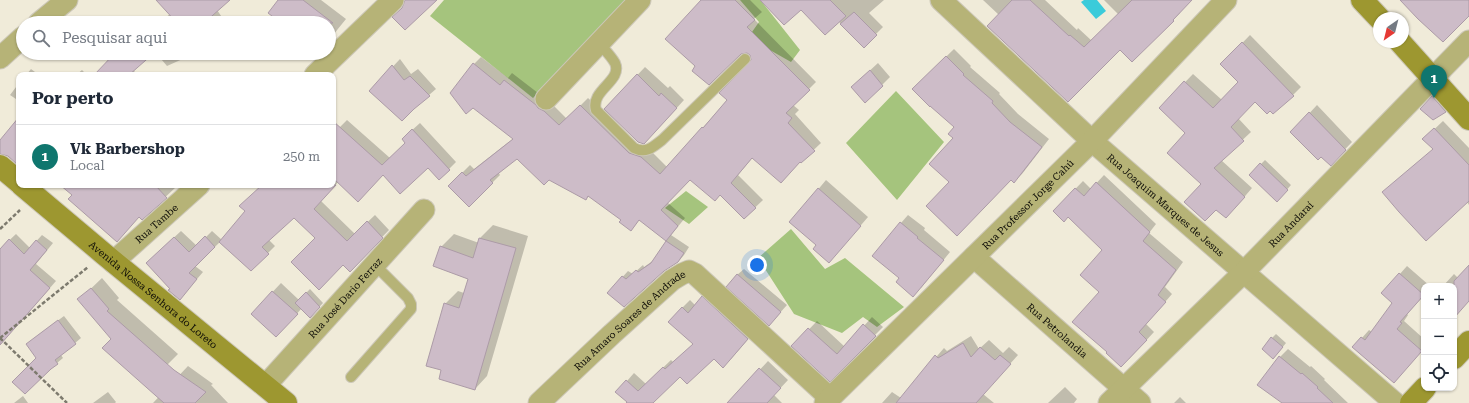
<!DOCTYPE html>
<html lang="pt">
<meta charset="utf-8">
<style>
:root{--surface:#fff;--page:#f6f6f7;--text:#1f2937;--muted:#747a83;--line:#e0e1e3;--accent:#0f766e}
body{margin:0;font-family:"Roboto Serif",serif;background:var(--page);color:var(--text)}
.controls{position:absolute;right:12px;bottom:12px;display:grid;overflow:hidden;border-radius:8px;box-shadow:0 1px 3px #0004}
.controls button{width:36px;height:36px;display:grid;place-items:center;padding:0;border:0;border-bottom:1px solid var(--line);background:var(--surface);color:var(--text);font:20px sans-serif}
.compass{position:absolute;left:1373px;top:12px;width:36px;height:36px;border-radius:50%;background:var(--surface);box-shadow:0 1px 3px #0004;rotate:215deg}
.you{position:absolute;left:757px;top:265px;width:14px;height:14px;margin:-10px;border:3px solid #fff;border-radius:50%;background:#1a73e8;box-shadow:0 0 0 6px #1a73e833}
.badge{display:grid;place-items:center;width:26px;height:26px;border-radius:50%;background:var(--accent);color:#fff;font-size:13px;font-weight:700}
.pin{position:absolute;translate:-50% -33px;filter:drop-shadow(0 1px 2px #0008)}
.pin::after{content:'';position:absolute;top:21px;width:14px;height:12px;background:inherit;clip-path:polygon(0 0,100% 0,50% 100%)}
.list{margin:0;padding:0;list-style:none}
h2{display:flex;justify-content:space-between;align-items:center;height:52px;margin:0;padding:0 16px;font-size:17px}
h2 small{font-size:13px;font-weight:400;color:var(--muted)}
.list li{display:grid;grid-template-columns:26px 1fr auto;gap:12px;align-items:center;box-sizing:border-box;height:64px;padding:0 16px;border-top:1px solid var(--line)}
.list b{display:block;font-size:15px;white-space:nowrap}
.list p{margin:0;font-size:13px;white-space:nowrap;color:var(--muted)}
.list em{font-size:13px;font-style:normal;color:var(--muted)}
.icon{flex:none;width:22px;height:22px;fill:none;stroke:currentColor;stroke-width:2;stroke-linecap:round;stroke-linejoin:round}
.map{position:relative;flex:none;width:1469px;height:403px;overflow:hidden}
.search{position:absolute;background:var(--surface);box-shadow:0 1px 3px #0004;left:16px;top:16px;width:320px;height:44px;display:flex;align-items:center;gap:10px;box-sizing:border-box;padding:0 14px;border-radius:22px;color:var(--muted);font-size:15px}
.panel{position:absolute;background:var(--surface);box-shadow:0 1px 3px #0004;left:16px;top:72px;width:320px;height:116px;border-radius:8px}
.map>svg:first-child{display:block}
</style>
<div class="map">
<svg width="1469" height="403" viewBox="0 0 1469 403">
<rect width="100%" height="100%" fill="#f0ebd9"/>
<path fill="#a5c47d" d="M444,0H628L533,98L430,16Z
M740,0H764L762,2L800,50L791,62L754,41L752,32L759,22Z
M896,91L944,142L897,200L846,143Z
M686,191L708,207L689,224L665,208Z
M791,229L825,269L845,258L904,307L877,327L863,317L842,333L794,314L758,258Z"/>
<path fill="#3bcbda" d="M1084,0H1097L1106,11L1096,19L1081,2Z"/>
<path fill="#0003" d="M167,0H229L217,10L226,23H159L170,14Z
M280,0H321L346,19L329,40V23H283Z
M702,0H750L762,12L754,19L816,82L793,105L799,110L795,114L821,143L801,162L753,157L738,175L763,200L744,218L721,194L690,178L667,202L685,218L671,235L689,247L684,255L678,262L608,293L628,271L633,274L643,265L644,267L654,260L667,241L640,219L631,230L623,219L589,196L586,199L517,157L498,172L500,175L469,206L449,186L470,165L474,169L514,138L474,64L481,57L508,78L512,73L551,103L567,119L588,98L637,145L649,149L667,167L728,100L752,61L751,54L747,52L697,66Z
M773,0H884L869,13L883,27L864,46L838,21Z
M983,0H1045L1077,30L1078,28L1092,41L1119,15L1104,0H1190L1179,12L1180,13L1132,60L1120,49L1068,101L999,15Z
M1250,35L1301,87L1293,95L1255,100L1238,118L1251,132L1221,160L1252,188L1234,209L1202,183L1187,133L1160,108L1193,74L1222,100L1239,82L1222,64Z
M954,49L971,66L970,67L1000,93L999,94L1018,114L1049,139L1022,174L1014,181L1011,179L950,182L955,127L913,89Z
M113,53H152L133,70L137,74L136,75H96L114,55Z
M156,53H196L167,66Z
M400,59L411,74L418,69L436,89L429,95L370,91Z
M878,63L890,77L865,102L852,87Z
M645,67L668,88L670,86L684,100L653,134L605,109Z
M31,69L39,75H26Z
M82,70L87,75H76Z
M19,83V101L10,95Z
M1444,86L1456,100L1445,111L1421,108Z
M1317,105L1352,142L1331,164L1292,132Z
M347,120L390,158L406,143L410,132L420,123L456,162L449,169L429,167L338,182L321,201L355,234L375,215L389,230L350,270L294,216L269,240L275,246L251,270L220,242L195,266L203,272L180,299L171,288L154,256L181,231L197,246L212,231L222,240L246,211L263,185H333V134Z
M1443,121L1469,148V205L1433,149L1424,139Z
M1265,160L1291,185L1277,201L1250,175Z
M1104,175L1156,224L1149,233L1183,262L1165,287L1172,294L1146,324L1154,332L1129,359L1108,352L1101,292L1103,250L1068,216L1054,211L1083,181L1091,189Z
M826,180L868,217L837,253L817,245L791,222Z
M61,185H174L176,187L142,219L139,216L73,195Z
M908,215L925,228L924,230L950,252L921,288L901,278V223Z
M493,225L528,236L487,376L475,389L442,369L445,304L458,291L464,293L469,278L441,247L454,234L479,243L480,238Z
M16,234L30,248L42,235L53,243L36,264L56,281L0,345V249Z
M1407,266L1430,286H1424V294L1407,314L1408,315L1404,321L1424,339V348L1401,374L1354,347L1369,330L1372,332L1394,302L1383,293Z
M1469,266V300L1454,316V286H1443L1454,274L1458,278Z
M744,269L787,305L769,325L737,275Z
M102,278L119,298L117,300L178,354L168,364L143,383L112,339L79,300Z
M281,283L299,300L310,289L323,303L310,317L302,308L284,328L252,314Z
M710,289L755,331L731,359L714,358L681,375L652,403H629L627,381L634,373L646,384L671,360L673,362L694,344L682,308L690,300L695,305Z
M64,316L81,338L61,355L63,358L57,363L37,358L33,339Z
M872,317L883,327L830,380L793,346L817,321L845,347Z
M1276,334L1286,343L1277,354L1272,338Z
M971,336L979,349L989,340L1003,353L1009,347L1018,355L983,394L994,403H882L892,392L901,398L944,348L947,351Z
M1288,349L1310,367L1311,366L1325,379L1324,380L1348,403H1283L1280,357Z
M768,361L788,380L774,395L782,403H729Z
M188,366L213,384L211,385L228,403H153Z
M1065,387L1077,399L1074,403H1048Z
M108,392L116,402L115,403H93Z
M23,396L28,403H14Z
M1180,397L1186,403H1174Z"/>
<path fill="#cdbcc8" stroke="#ac9ba7" d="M156,0H230L204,23H177Z
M278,0H303L333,23H281L268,13Z
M405,0H437L405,30L392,17L402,8Z
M701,0H735L755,20L747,27L810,90L786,113L792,118L788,123L815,151L801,163L800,162L781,183L752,158L731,183L756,208L744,219L720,195L715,201L690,180L661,210L678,226L666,241L639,220L631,231L619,222L621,220L588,196L586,200L549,180L544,185L517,159L490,180L493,183L469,207L448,186L462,172L466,176L513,139L473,108L466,114L450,93L473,63L500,85L504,80L536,105L538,108L544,111L559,125L580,105L629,153L641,157L660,174L702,127L703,128L727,100L719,93L751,60L750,55L747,53L741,54L709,85L692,71L695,66L665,39Z
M760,0H830L846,16L825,35L801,10L784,25Z
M1012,0H1030L1069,36L1070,35L1084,47L1132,0H1192L1173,20L1174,21L1132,62L1120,50L1068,102L987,26Z
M1400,0H1469V16L1443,42L1418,19Z
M854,12L877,35L864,48L840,24Z
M1242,42L1294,96L1273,114L1270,111L1267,114L1255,102L1231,127L1244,141L1214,168L1245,197L1226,218L1216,210L1205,221L1184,202L1201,184L1167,153L1185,133L1159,108L1184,81L1213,108L1238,82L1220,64Z
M115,53H154L129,75H94Z
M946,56L964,74L963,75L993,101L992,103L1010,122L1042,147L1014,183L1011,180L957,236L926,206L949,182L929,164L953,138L948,134L954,127L930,106V107L912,89Z
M392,65L404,80L410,76L430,96L414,109L402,121L369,91Z
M870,70L883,86L865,103L851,87Z
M637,74L659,96L661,93L677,108L644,144L638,142L604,109Z
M1432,96L1446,112L1433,120L1420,109Z
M1309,112L1346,150L1331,166L1321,157L1318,160L1290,132Z
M19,117V166L8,156L0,154V140Z
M333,121L382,165L405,143L402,139L412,129L450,170L439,180L428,168L400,194L383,175L358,202L333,178Z
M1434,128L1469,165V201L1426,241L1399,212L1382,192L1433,149L1422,139Z
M1260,163L1288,190L1277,202L1249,175Z
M1096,182L1150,232L1143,241L1176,270L1158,295L1166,302L1139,332L1147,340L1121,367L1106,353L1107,352L1072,322L1099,292L1080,275L1102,250L1068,217L1064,222L1053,211L1075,188L1084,196Z
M60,185H155L167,198L142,220L139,217L117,242L68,199L72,195Z
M262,185H336L314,209L347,241L367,221L383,238L350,272L343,265L319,290L291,262L315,238L294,218L262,247L269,254L251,271L219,242L245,211L239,206Z
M818,188L861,226L829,263L813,249L816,245L789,222Z
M900,222L918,237L917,238L944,260L913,297L896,282L899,278L872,256Z
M205,236L215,247L189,273L197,279L180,300L168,290L170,289L146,263L174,237L189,252Z
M479,238L516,248L475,390L439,379L441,370L426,366L444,303L459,308L468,279L433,266L440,246L473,258Z
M9,239L24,254L36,240L47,250L30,270L50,288L0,345V249Z
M666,241L684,253L678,262L664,271L624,307L607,293L622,276L626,279L636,270L638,272L651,263Z
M1469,265V301L1454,318V281Z
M1399,273L1424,295L1400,322L1402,323L1397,329L1422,351L1394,383L1352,347L1361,337L1365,340L1392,303L1381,293Z
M737,274L781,312L769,326L726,287Z
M91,288L109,309L107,311L174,370L206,392L195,403H164L102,348L111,339L77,299Z
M272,291L298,314L276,337L251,314Z
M306,292L320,307L310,318L295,303Z
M702,296L748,339L723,368L714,359L687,384L680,377L653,403H626L627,402L615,392L626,380L638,391L663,367L665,369L693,344L668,322L682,307L688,313Z
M58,320L76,344L55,360L58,364L51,369L25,394L12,382L36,358L26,344Z
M863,324L876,336L830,382L791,346L808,328L837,354Z
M1271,337L1283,347L1273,359L1262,349Z
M963,343L971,357L980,347L995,360L1000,355L1011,364L976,403H896L935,355L938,358Z
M1279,356L1301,374L1302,373L1318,387L1317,388L1333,403H1282L1257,385Z
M759,368L781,388L767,403H727Z"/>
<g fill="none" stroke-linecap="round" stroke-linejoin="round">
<g stroke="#ccc7b7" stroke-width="12">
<path id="lane" d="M599,43C604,49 611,56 615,63C623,81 590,90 596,110L634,148C646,154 653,147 662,140L745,59
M351,377L411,309V304L408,298L375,265"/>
</g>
<g stroke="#ccc7b7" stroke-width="23">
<g id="street">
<path id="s1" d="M941,0L1092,141L1395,403"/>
<path d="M39,23L67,0"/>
<path d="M0,58L23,37"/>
<path d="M315,75L393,0"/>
<path d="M546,99L640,0"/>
<path id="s2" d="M974,257L1140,403"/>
<path id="s3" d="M113,262L199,185"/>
<path id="s4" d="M265,386L424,210"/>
<path id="s5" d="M539,403L612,334L672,280L682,274L689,271L695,274L830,398"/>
<path id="s6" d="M825,403L1092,141L1226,0"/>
<path id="s7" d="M1109,403L1244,272L1469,41"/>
</g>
</g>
<g stroke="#ccc7b7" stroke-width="24">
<g id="secondary">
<path d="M1362,0L1379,18"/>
<path d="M1400,42L1469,119"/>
<path d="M0,166L19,182"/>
<path id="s8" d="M22,185L104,254L286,403"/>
<path d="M1454,358L1469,342"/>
<path d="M1411,403L1425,388"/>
</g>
</g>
<path stroke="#7d7a6e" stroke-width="2.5" stroke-dasharray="4 2" stroke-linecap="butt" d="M0,229L20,210
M0,338L88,267
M0,338L67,403"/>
<use href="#lane" stroke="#b6b377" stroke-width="10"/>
<use href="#street" stroke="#b6b377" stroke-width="21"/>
<use href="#secondary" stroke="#9d9730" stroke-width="22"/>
</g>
<g text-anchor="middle" stroke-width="3" stroke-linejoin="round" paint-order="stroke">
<g font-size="10" fill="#0e0d07" stroke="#fff">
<text dy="4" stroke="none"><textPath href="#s6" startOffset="284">Rua Professor Jorge Cahú</textPath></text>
<text dy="4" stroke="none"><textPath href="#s1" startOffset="304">Rua Joaquim Marques de Jesus</textPath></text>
<text dy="4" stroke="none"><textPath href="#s3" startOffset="58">Rua Tambe</textPath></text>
<text dy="4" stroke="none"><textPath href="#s7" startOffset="255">Rua Andaraí</textPath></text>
<text dy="4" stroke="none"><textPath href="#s8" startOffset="171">Avenida Nossa Senhora do Loreto</textPath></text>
<text dy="4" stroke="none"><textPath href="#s4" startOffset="119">Rua José Dario Ferraz</textPath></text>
<text dy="4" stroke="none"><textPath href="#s5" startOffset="123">Rua Amaro Soares de Andrade</textPath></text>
<text dy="4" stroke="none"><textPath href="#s2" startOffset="111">Rua Petrolandia</textPath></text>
</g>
</g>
</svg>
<div class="controls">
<button>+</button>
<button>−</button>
<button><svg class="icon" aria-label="locate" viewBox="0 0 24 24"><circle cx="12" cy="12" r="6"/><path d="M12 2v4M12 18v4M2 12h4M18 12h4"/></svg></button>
</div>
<svg class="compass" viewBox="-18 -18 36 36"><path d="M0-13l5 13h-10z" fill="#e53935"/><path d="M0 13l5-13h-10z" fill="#747a83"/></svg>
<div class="you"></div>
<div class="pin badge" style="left:1434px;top:98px">1</div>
<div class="search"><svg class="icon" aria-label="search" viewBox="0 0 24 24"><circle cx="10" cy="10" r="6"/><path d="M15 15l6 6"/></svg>Pesquisar aqui</div>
<section class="panel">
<h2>Por perto<small></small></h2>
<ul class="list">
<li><span class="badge">1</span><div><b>Vk Barbershop</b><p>Local</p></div><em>250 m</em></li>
</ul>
</section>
</div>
